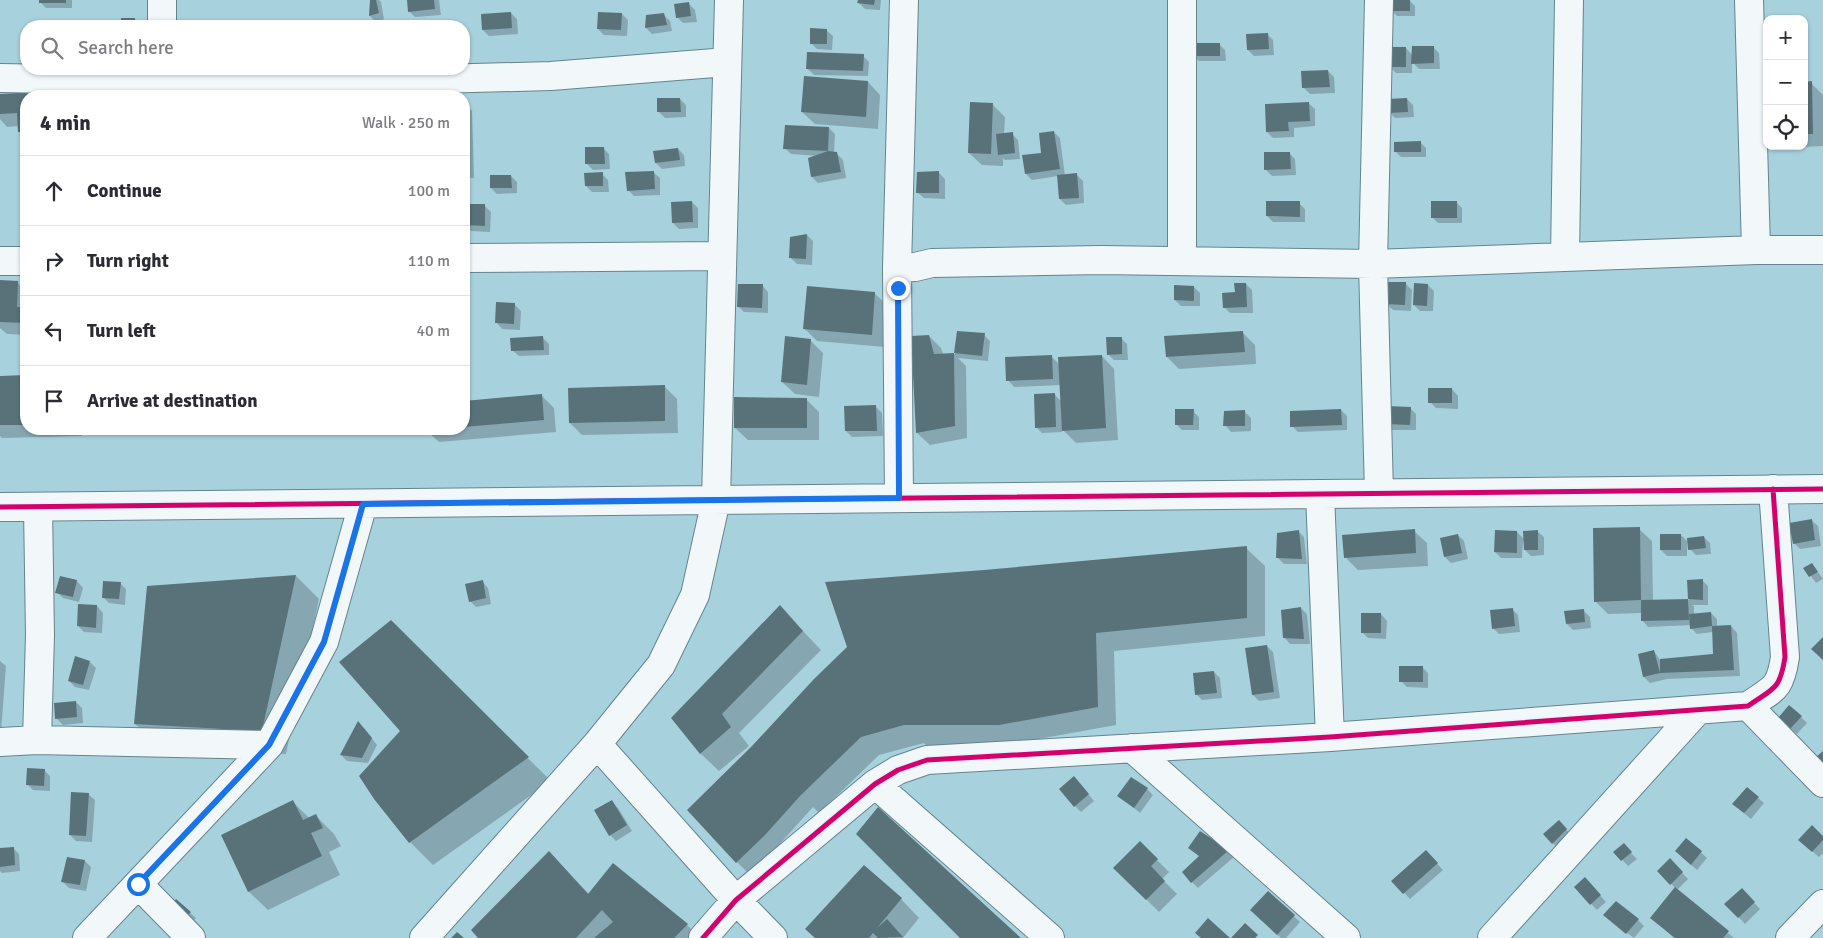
<!DOCTYPE html>
<meta charset="utf-8">
<style>
:root{--surface:#fff;--page:#f7f7f7;--text:#2b2b33;--muted:#7c7c81;--line:#e1e1e2}
body{margin:0;font-family:Signika,sans-serif;background:var(--page);color:var(--text)}
.controls{position:absolute;right:15px;top:15px;display:grid;overflow:hidden;border-radius:10px;box-shadow:0 1px 4px #0004}
.controls button{width:45px;height:45px;display:grid;place-items:center;padding:0;border:0;border-bottom:1px solid var(--line);background:var(--surface);color:var(--text);font:25px sans-serif}
.stop{position:absolute;width:15px;height:15px;margin:-11px;border:4px solid #1a73e8;border-radius:50%;background:#fff}
.stop.end{background:#1a73e8;border-color:#fff;box-shadow:0 1px 5px #0008}
.list{margin:0;padding:0;list-style:none}
h2{display:flex;justify-content:space-between;align-items:center;height:65px;margin:0;padding:0 20px;font-size:21px}
h2 small{font-size:16px;font-weight:400;color:var(--muted)}
.list li{display:grid;grid-template-columns:32px 1fr auto;gap:15px;align-items:center;box-sizing:border-box;height:70px;padding:0 20px;border-top:1px solid var(--line)}
.list b{display:block;font-size:19px;white-space:nowrap}
.list em{font-size:16px;font-style:normal;color:var(--muted)}
.icon{flex:none;width:28px;height:28px;fill:none;stroke:currentColor;stroke-width:2;stroke-linecap:round;stroke-linejoin:round}
.map{position:relative;flex:none;width:1823px;height:938px;overflow:hidden}
.search{position:absolute;background:var(--surface);box-shadow:0 1px 4px #0004;left:20px;top:20px;width:450px;height:55px;display:flex;align-items:center;gap:12px;box-sizing:border-box;padding:0 18px;border-radius:20px;color:var(--muted);font-size:19px}
.panel{position:absolute;background:var(--surface);box-shadow:0 1px 4px #0004;left:20px;top:90px;width:450px;height:345px;border-radius:20px}
.map>svg:first-child{display:block}
</style>
<div class="map">
<svg width="1823" height="938" viewBox="0 0 1823 938">
<rect width="100%" height="100%" fill="#a8d1de"/>
<path fill="#0003" d="M40,0H72V8H46L40,2Z
M371,0H379L381,2L384,19L376,22L370,16Z
M408,0H439L441,15L415,17L409,11Z
M859,0H881L880,10L865,9L859,3Z
M1409,0L1415,6V16H1397L1391,10Z
M689,4L695,10L697,22L683,23L677,17Z
M511,13L517,19L518,34L489,36L483,30Z
M622,14L628,20L627,36L604,35L598,29Z
M664,15L670,21L672,31L652,34L646,28Z
M135,19L142,26H106H122Z
M826,30L833,36L832,50L817,49L811,43Z
M1267,34L1273,40L1274,55L1254,56L1248,50Z
M1219,44L1225,50L1226,61H1199L1193,55Z
M1433,47L1439,53L1440,69H1419L1412,62V73H1396L1390,67L1406,48L1413,56Z
M863,56L869,62L868,76L814,75L808,69Z
M1328,71L1334,77L1335,93L1310,94L1304,88Z
M868,82L880,95L878,129L815,124L802,112Z
M1804,83H1811L1823,95V146L1778,148L1776,146H1804Z
M35,93L38,96H26V139L19,132V126L7,127L0,119V95Z
M680,99L686,105V117L665,118L659,112Z
M1407,99L1413,105L1414,117L1395,118L1389,112Z
M464,102L472,111L474,178H464Z
M1308,103L1315,109V126L1294,128V137L1273,138L1267,132Z
M992,104L1005,117L1004,135L1012,134L1018,140L1020,159L1005,160L1003,158V166L982,165L969,153Z
M829,128L835,134L834,153L837,154L843,160L846,178L818,183L812,177L809,159L819,156L791,154L785,148Z
M1054,132L1060,138L1065,176L1077,175L1083,181L1084,203L1066,205L1060,199L1058,176L1032,180L1026,174L1043,154Z
M1420,142L1426,148V157H1401L1395,151Z
M603,148L609,154L610,169L593,170L587,164Z
M678,149L684,155L685,166L662,169L656,163Z
M1289,153L1295,159L1296,175L1272,176L1266,170Z
M653,172L660,178V195L634,196L628,190Z
M939,173L945,179V199L924,198L917,192Z
M602,174L608,180L609,192H592L586,186Z
M511,176L517,182V193L497,194L491,188Z
M692,202L698,208V228L679,229L673,223Z
M1456,202L1462,208V223H1438L1432,217Z
M1299,203L1305,209V222H1273L1267,216Z
M485,206L491,212L490,232L471,231L465,225Z
M807,235L813,241L812,265L797,264L791,258Z
M0,282H17L26,291V335L7,334L0,328Z
M1387,283L1406,284L1412,290L1411,311L1393,310L1387,304Z
M1246,284L1252,290L1253,313H1230L1224,307Z
M762,285L768,292V313L744,312L738,306Z
M1428,285L1434,291L1433,311H1420L1414,305Z
M1194,287L1200,293V306H1181L1175,300Z
M874,293L887,305L884,347L817,341L805,329Z
M515,305L521,311L520,330L502,329L496,322Z
M958,332L984,335L990,341L988,361L958,358L966,366L967,438L930,445L917,433L912,338L929,336L941,348L943,354H955Z
M1242,332L1255,345L1256,364L1179,369L1167,357Z
M543,338L549,344V355L519,356L512,350Z
M1121,338L1127,344L1128,360H1114L1108,354Z
M810,340L823,353L819,397L795,394L782,382Z
M1102,356L1114,369L1118,440L1076,443L1062,429V432L1042,433L1036,427L1055,395L1061,401L1060,385L1014,387L1008,380L1052,357L1059,364Z
M0,377H26V429H82V436L2,438L0,436Z
M664,386L677,399L678,433L582,435L570,423Z
M1452,389L1458,396V409L1436,408L1430,402Z
M541,395L554,408L556,432L439,442L426,430L464,429V402Z
M806,399L819,412V440H748L735,428Z
M876,407L882,413L883,436L852,437L846,431Z
M1410,408L1416,414V430H1392L1386,424Z
M1341,410L1347,416V430L1298,432L1292,426Z
M1193,411L1199,417V430H1182L1176,424Z
M1245,412L1251,418V431L1231,432L1225,425Z
M1811,520L1818,526L1821,546L1800,549L1794,543Z
M1639,529L1652,541L1653,601L1689,600L1688,581L1702,580L1708,586V605H1692L1694,606V615L1711,613L1717,619V627L1731,626L1737,633L1740,676L1667,679L1650,683L1644,677L1639,655L1654,651L1660,660L1714,655L1713,632L1697,634L1691,628V625L1648,627L1642,620V613L1608,614L1595,601Z
M1298,531L1304,537L1307,564H1284L1278,558Z
M1414,531L1427,543L1428,566L1358,570L1346,558Z
M1537,531L1544,537V555L1531,556L1525,550V541H1523L1522,558H1501L1495,552L1517,532L1525,540Z
M1458,535L1464,541L1468,559L1451,563L1445,557L1441,539Z
M1681,535L1687,541V556H1667L1661,550Z
M1704,537L1710,543L1711,554L1696,555L1690,549Z
M1246,548L1265,566V636L1114,651L1116,725L1022,742L929,748L924,743L879,755L819,813L813,807L777,847L749,874L737,862L984,572Z
M1812,564L1823,579L1816,583L1805,568Z
M296,576L319,599L286,754L159,747L135,724Z
M77,581L83,588L79,602L63,598L57,592Z
M482,581L488,588L491,604L476,607L470,601Z
M120,583L126,589L125,605L109,603L103,597Z
M97,606L103,613L102,633L84,632L78,626Z
M780,607L821,650L739,733L749,746L719,771L700,753Z
M1301,608L1307,614L1310,644H1290L1284,637Z
M1512,609L1518,615L1520,632L1499,634L1493,628Z
M1584,611L1590,617L1591,628L1573,630L1567,624Z
M1381,614L1387,621L1386,639L1368,638L1362,632Z
M390,622L551,781L433,865L410,842Z
M1267,646L1273,652L1280,698L1259,701L1253,695Z
M0,661L6,666L1,732H0Z
M90,662L96,668L89,690L75,687L69,681Z
M1422,667L1428,673V688L1407,687L1401,681Z
M1214,672L1220,678L1222,698L1202,700L1196,694Z
M76,702L82,708L83,723L63,725L57,719Z
M1801,717L1807,723L1797,734L1785,724Z
M364,728L377,745L368,763L347,761L341,755Z
M44,770L50,776V791L33,790L27,784Z
M1080,784L1094,801L1081,812L1075,806Z
M1147,789L1153,795L1140,813L1119,796Z
M88,794L95,800L92,842L76,841L70,835Z
M1758,798L1764,803L1751,819L1740,810Z
M293,802L310,819L316,816L334,834L341,846L329,852L340,875L268,910L249,892L222,836Z
M612,802L618,808L632,831L616,841L610,835Z
M1559,821L1572,836L1558,849L1553,843Z
M1823,838V853L1819,857L1806,846Z
M1686,839L1707,858L1697,870L1682,857Z
M1140,843L1169,872L1162,879L1177,894L1159,912L1115,868Z
M13,848L19,854L20,871L2,873L0,871V849Z
M1190,848L1228,851L1234,857L1198,888L1192,882L1200,857Z
M1629,851L1637,859L1628,866L1615,852Z
M549,852L589,894L613,865L687,925L700,938H480Z
M1426,852L1443,870L1410,899L1393,881Z
M68,858L85,861L91,867L86,891L69,888L63,882Z
M1670,860L1688,879L1677,890L1734,938H1674L1652,918L1676,889L1659,871Z
M1591,885L1606,902L1597,910L1576,888Z
M1742,890L1760,909L1745,924L1726,904Z
M1268,892L1300,922L1286,938H1281L1257,916Z
M901,899L919,918L903,938H816Z
M190,913L196,918L183,932L170,921Z
M1638,920L1644,926L1634,938L1611,921Z"/>
<path fill="#597279" d="M39,0H66V3H39Z
M370,0H376L379,13L369,16Z
M407,0H434L435,9L408,12Z
M858,0H875L874,5L857,3Z
M1390,0H1410V11H1390Z
M689,2L691,16L676,18L674,4Z
M511,12L512,28L482,30L481,14Z
M598,12L622,13L621,30L597,29Z
M664,13L667,25L645,28L646,15Z
M121,18H135V26H114V25L121,24Z
M810,28L827,29V44H810Z
M1268,33L1269,49L1247,50L1246,34Z
M1192,43H1220V56H1192Z
M1412,46H1434V63L1411,64Z
M1388,47H1406V67H1389Z
M807,52L864,54L863,71L806,69Z
M1328,70L1330,87L1302,88L1301,71Z
M804,76L868,81L866,117L801,112Z
M1812,81L1813,134H1804V82Z
M1762,83H1767V135L1764,136Z
M36,92V96H26V132H18L17,113L0,114V94Z
M657,98H680L681,112H657Z
M1407,98L1408,112L1388,113L1387,99Z
M970,102L993,103L991,154L968,153Z
M1309,102L1310,121L1288,122L1289,131L1266,132L1265,104Z
M785,125L829,127L828,151L783,149Z
M1054,131L1060,169L1025,174L1022,155L1041,153L1039,133Z
M1013,132L1015,153L998,155L996,134Z
M1421,141V152H1394V142Z
M585,147H604L605,164H585Z
M678,148L680,160L655,163L653,151Z
M828,151L837,152L841,172L811,177L808,158Z
M1264,152H1290L1291,169L1264,170Z
M654,171L655,189L627,191L625,172Z
M939,171V193H916L917,172Z
M603,172V186H585L584,173Z
M1077,173L1079,198L1059,199L1057,175Z
M490,175H511L512,188H490Z
M692,201L693,222L672,223L671,202Z
M1266,201H1300V217L1266,216Z
M1431,201H1457V218H1431Z
M464,204H485V226L464,225Z
M807,234L806,259L789,258L790,237Z
M0,280L18,281L17,307H26V323L0,322Z
M1386,282H1406L1405,305L1385,304Z
M1234,283H1246L1247,307L1223,308L1222,293L1235,292Z
M1414,283L1428,284L1427,306L1413,305Z
M738,284H763L762,308L737,307Z
M1174,285L1194,286V301L1174,300Z
M807,286L875,292L872,335L803,329Z
M496,302L515,303L514,324L495,323Z
M957,331L985,333L982,356L954,353Z
M1243,331L1245,352L1166,357L1164,336Z
M929,335L934,354L954,353L955,426L916,433L911,336Z
M543,336L544,350L511,351L510,338Z
M785,336L811,339L807,385L781,382Z
M1106,337H1122V354L1107,355Z
M1052,355L1053,379L1006,381L1005,357Z
M1102,355L1106,428L1062,431L1058,357Z
M26,375V425H0V376Z
M665,385V421L569,423L568,388Z
M1428,388H1452V403H1428Z
M1055,393L1056,427L1035,428L1034,394Z
M542,394L544,420L464,427V401Z
M734,397L807,398V428H734Z
M876,405L877,431H845L844,406Z
M1386,406L1411,407L1410,425L1385,424Z
M1175,409H1194L1193,425H1175Z
M1341,409L1342,425L1290,427V411Z
M1245,410V426H1223L1224,411Z
M1812,519L1815,540L1793,544L1789,523Z
M1640,527L1641,600L1594,602L1593,528Z
M1415,529L1416,553L1344,558L1342,535Z
M1299,530L1302,559L1276,558L1277,533Z
M1495,530L1517,531V553L1494,552Z
M1538,530V550H1524L1523,531Z
M1458,534L1462,553L1444,557L1440,538Z
M1660,534H1681V550H1660Z
M1704,536L1706,548L1688,550L1687,538Z
M1247,546V618L1096,633L1098,707L999,725H904L861,737L800,796L765,835L736,863L687,810L752,746L814,679L847,647L825,582L984,570Z
M1812,563L1818,572L1809,577L1803,568Z
M296,575L262,731L134,724L147,586Z
M60,576L77,580L73,597L55,593Z
M1703,579V600L1688,599L1687,580Z
M483,580L486,598L469,602L465,584Z
M103,581L121,582L119,599L102,598Z
M1688,599L1689,620L1641,621V600Z
M78,604L97,605L96,628L77,626Z
M780,605L803,631L722,714L731,727L700,754L671,718Z
M1301,607L1304,639L1283,638L1281,610Z
M1513,608L1515,626L1492,629L1490,610Z
M1584,609L1585,622L1566,624L1564,611Z
M1711,612L1712,626L1690,629L1689,614Z
M1361,613H1381V633H1361Z
M391,620L529,757L409,843L374,799L359,776L400,731L339,662Z
M1731,625L1734,670L1660,673V659L1713,654L1712,626Z
M1823,637V660L1811,649Z
M1267,645L1274,692L1252,695L1245,648Z
M1654,650L1660,673L1643,677L1638,654Z
M75,656L90,661L83,685L68,681Z
M1399,666H1423V682H1399Z
M1214,671L1217,693L1195,695L1193,673Z
M76,701L77,717L55,719L54,703Z
M1789,705L1802,716L1790,729L1778,718Z
M358,721L372,738L362,758L340,755Z
M1823,751V766L1816,757Z
M27,768L45,769L44,786L26,785Z
M1074,776L1089,794L1074,807L1059,789Z
M1131,777L1148,788L1134,808L1117,796Z
M1747,787L1759,797L1744,813L1732,804Z
M71,792L89,793L86,836L69,835Z
M293,800L303,820L316,814L323,828L311,833L322,856L248,892L221,835Z
M612,800L627,825L609,836L594,810Z
M878,807L1021,938H960L856,834Z
M1559,820L1567,829L1552,844L1543,834Z
M1812,825L1823,836V840L1812,852L1798,840Z
M1200,831L1229,850L1191,883L1182,872L1199,856L1188,848Z
M1686,838L1702,851L1691,865L1675,851Z
M1140,841L1158,859L1151,866L1165,881L1146,900L1113,868Z
M1624,843L1632,852L1621,861L1613,852Z
M14,847L15,865L0,867V848Z
M1426,850L1438,863L1403,894L1391,881Z
M549,851L588,894L613,863L688,924L674,938H594L613,922L602,910L576,938H478L471,930Z
M67,857L85,860L80,885L61,882Z
M1670,858L1683,872L1670,885L1657,871Z
M864,865L902,898L877,928L887,919L903,937L878,938L873,933L869,938H815L805,929Z
M1585,877L1601,895L1590,905L1574,887Z
M1675,887L1729,931L1723,938H1675L1650,918Z
M1742,888L1755,902L1738,918L1724,904Z
M1268,891L1295,915L1277,935L1250,910Z
M176,899L191,912L177,927L162,915Z
M1616,901L1639,919L1626,934L1603,915Z
M1208,918L1230,938H1201L1195,933Z
M1245,923L1258,935L1255,938H1231Z
M457,932L464,938H451Z"/>
<g fill="none" stroke-linecap="round" stroke-linejoin="round">
<g stroke="#65848d" stroke-width="30">
<path id="street" d="M162,0V26
M1749,0L1756,250
M0,78L288,83L551,76L727,62
M1565,257L1569,0
M464,258L721,256
M0,261H26
M1182,261V0
M897,268L904,0
M1379,493L1373,264L1379,0
M1320,494L1330,737
M899,498L897,268L915,267L932,263L1101,260L1373,264L1756,250H1823
M0,507L1823,489
M1748,706L1823,783
M37,740L40,635L38,507
M0,742L37,740L269,745
M597,744L736,900L773,938
M1132,748L1346,938
M875,784L1050,938
M138,884L191,938
M87,938L269,745L324,642L363,504
M424,938L597,744L661,665L695,595L716,500L729,0
M703,938L736,900L875,784L898,770L927,760L1330,737L1748,706C1774,688 1780,690 1785,657L1773,489
M1492,938L1698,710
M1790,938L1823,904"/>
</g>
<use href="#street" stroke="#f2f8fa" stroke-width="28"/>
<g stroke="#dff5fc" stroke-width="8">
<path id="cycleway" d="M0,507L1823,489
M703,938L736,900L875,784L898,770L927,760L1330,737L1748,706C1774,688 1780,690 1785,657L1773,489"/>
</g>
<use href="#cycleway" stroke="#d6006c" stroke-width="5"/>
</g>
<g fill="none" stroke-linecap="round" stroke-linejoin="round">
<path stroke="#1a73e8" stroke-width="6" d="M138,884L269,745L324,642L363,504L899,498L898,288"/>
</g>
</svg>
<div class="controls">
<button>+</button>
<button>−</button>
<button><svg class="icon" aria-label="locate" viewBox="0 0 24 24"><circle cx="12" cy="12" r="6"/><path d="M12 2v4M12 18v4M2 12h4M18 12h4"/></svg></button>
</div>
<div class="stop" style="left:138px;top:884px"></div>
<div class="stop end" style="left:898px;top:288px"></div>
<div class="search"><svg class="icon" aria-label="search" viewBox="0 0 24 24"><circle cx="10" cy="10" r="6"/><path d="M15 15l6 6"/></svg>Search here</div>
<section class="panel">
<h2>4 min<small>Walk · 250 m</small></h2>
<ul class="list">
<li><svg class="icon" aria-label="ahead" viewBox="0 0 24 24"><path d="M12 20V5M6 11l6-6 6 6"/></svg><div><b>Continue</b></div><em>100 m</em></li>
<li><svg class="icon" aria-label="right" viewBox="0 0 24 24"><path d="M7 20v-9h11M14 6l5 5-5 5"/></svg><div><b>Turn right</b></div><em>110 m</em></li>
<li><svg class="icon" aria-label="left" viewBox="0 0 24 24"><path d="M17 20v-9H6M10 6l-5 5 5 5"/></svg><div><b>Turn left</b></div><em>40 m</em></li>
<li><svg class="icon" aria-label="arrive" viewBox="0 0 24 24"><path d="M6 21V4h12l-3 4 3 4H6"/></svg><div><b>Arrive at destination</b></div></li>
</ul>
</section>
</div>
